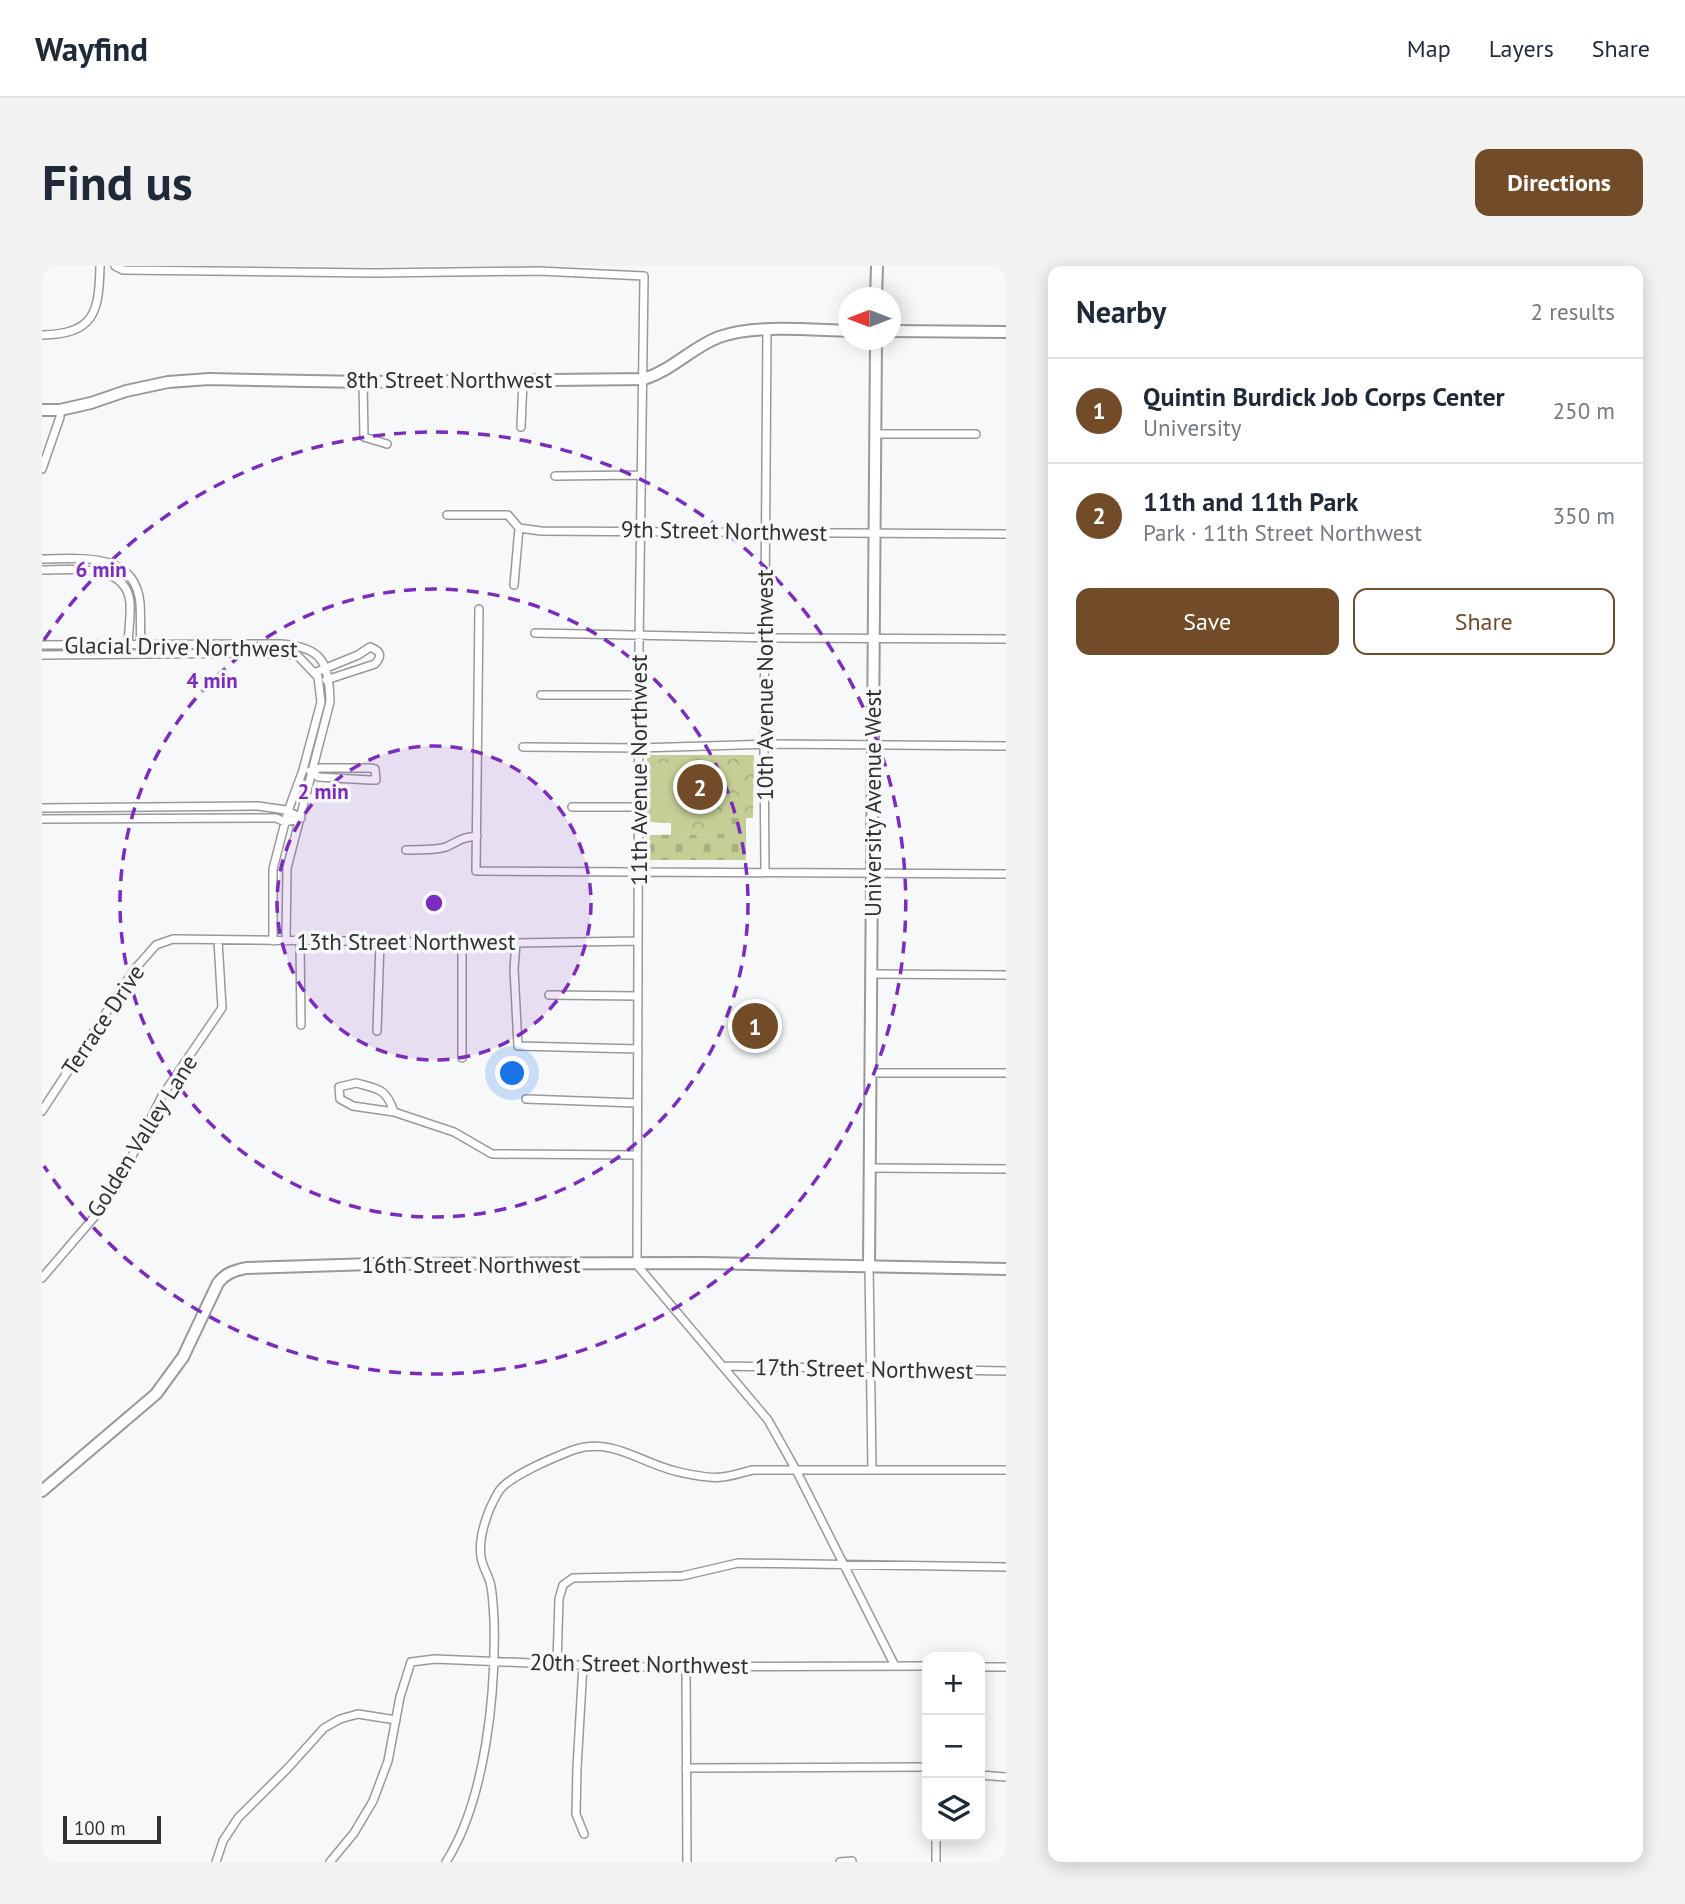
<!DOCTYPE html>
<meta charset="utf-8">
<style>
:root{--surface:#fff;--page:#f2f2f3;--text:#1f2937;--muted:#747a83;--line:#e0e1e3;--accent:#724c29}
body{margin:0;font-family:"PT Sans",sans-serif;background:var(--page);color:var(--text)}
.controls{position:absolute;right:21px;bottom:21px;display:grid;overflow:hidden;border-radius:14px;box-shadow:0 4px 18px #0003}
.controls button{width:63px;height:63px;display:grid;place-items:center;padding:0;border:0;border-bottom:2px solid var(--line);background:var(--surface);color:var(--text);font:35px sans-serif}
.compass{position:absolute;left:796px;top:21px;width:63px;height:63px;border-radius:50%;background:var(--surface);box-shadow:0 4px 18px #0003;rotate:270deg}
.scale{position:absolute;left:21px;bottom:18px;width:98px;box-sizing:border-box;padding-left:7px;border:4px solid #313132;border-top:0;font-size:19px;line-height:24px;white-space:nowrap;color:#313132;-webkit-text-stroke:5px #f7f8fa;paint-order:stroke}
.you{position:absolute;left:471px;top:808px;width:24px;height:24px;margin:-18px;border:5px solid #fff;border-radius:50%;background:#1a73e8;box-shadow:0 0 0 10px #1a73e833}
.badge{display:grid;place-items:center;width:46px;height:46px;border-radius:50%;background:var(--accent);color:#fff;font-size:23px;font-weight:700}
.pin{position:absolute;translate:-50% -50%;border:4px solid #fff;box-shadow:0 2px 7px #0006}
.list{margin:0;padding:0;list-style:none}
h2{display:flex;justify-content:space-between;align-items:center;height:91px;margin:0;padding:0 28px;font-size:30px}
h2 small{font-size:23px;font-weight:400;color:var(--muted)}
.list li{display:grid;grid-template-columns:46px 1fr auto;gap:21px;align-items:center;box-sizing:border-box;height:105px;padding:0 28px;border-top:2px solid var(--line)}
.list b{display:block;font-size:26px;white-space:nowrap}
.list p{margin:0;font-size:23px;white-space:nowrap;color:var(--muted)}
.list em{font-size:23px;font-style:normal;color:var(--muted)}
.actions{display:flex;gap:14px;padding:21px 28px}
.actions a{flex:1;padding:16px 0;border:2px solid var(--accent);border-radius:14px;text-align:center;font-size:24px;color:var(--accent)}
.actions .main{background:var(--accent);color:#fff}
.icon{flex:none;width:38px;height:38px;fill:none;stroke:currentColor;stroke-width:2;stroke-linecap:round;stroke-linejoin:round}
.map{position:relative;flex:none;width:964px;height:1596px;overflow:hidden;border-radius:14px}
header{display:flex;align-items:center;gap:42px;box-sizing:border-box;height:98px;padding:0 35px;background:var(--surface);border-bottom:2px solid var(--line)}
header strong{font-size:33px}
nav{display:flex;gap:38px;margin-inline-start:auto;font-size:24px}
.intro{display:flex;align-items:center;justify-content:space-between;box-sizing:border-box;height:168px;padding:0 42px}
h1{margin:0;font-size:49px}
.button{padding:18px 32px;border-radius:14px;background:var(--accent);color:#fff;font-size:24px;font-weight:700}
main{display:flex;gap:42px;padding:0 42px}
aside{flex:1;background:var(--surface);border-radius:14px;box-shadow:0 4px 18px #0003}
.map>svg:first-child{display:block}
</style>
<header>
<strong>Wayfind</strong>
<nav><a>Map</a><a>Layers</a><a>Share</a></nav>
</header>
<div class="intro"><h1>Find us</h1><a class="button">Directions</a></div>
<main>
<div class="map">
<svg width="964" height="1596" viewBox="0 0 964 1596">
<defs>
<pattern id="cemetery-stones" width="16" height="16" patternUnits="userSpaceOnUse" patternTransform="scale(1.75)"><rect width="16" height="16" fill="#c5ce95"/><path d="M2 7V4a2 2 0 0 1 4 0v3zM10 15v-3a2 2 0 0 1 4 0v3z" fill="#aab181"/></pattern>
<pattern id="park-crowns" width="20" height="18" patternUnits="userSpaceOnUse" patternTransform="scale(1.75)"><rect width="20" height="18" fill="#c5ce95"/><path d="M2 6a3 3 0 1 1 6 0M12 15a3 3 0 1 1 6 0" fill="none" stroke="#aab181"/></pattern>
</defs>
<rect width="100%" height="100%" fill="#f7f8fa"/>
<path fill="url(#cemetery-stones)" d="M684,552H704V594H607V569L683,568Z"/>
<path fill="url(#park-crowns)" d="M605,489H712L711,552H684V568L629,569V557L604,556Z"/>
<path fill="#c5ce95" d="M609,497H661L664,501L665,550L608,549Z"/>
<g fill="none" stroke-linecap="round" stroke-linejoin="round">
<g stroke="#99999b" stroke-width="10">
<path id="street" d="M73,0L81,4L332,7L497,5L602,10L597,379L595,999L726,1154L754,1204L853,1400
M0,69C52,68 57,47 58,0
M321,116L322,171L345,178
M479,161L481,114
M834,168H934
M0,203L18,151V144
M513,210L599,209
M405,249H466L477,262L499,265L964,268
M0,293C38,293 93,285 98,337C99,352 98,367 99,381
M0,304C29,304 85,296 88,337C89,352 86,367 86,382
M472,319L477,262
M437,343L434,605L964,608
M493,367L730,372L964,373
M0,379L239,378C280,381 287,396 288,436L245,602L244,675
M0,389L214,387L255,389L276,411L279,436L261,504L246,545L231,603V675
M272,407L316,389L328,381C338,385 341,389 333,398L284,414
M499,429H598
M481,481L597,482L730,478L964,480
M268,505L278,502H328L333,503L334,514H328L276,511L270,505
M530,541H597
M0,542L216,540L244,544L259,552
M0,553L234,552L243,556L259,552
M364,584C377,583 392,585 404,581C418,575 417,572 435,570
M723,605L722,480L725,64
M258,675L259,759
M420,676V792
M474,677L472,703L476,780L596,783
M830,708L964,709
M507,729L596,730
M335,765L338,676
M829,807H964
M314,817C336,823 344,822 352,846L311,840L298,833L297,821Z
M484,833L595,837
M0,845L92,704L114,679L131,673L474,677L596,675
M352,846L412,866L450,888L594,889
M829,902L964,903
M827,1000L830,1203
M0,1012L60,942L82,906L120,830L180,742L176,674
M681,1100L964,1105
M515,1397L517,1333L521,1319L531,1312L640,1310L696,1297L964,1301
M541,1399L535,1502L534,1548L542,1568
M644,1401L645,1596
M938,1401H964
M644,1502L885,1501
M938,1509L964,1511
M894,1570V1596
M174,1596L181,1575L196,1552L246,1502L282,1462L298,1453L316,1448L354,1454
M288,1596L312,1567L331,1535L346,1495L358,1431L369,1396L393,1393L581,1401L885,1400
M404,1596C444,1533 454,1426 452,1353C451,1341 451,1327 448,1316C445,1307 440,1299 439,1291C436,1270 446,1243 457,1225C467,1210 513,1191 531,1184C570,1171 597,1196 633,1205C646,1208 667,1213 680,1211C691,1210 701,1206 711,1204H964
M798,1596L810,1595"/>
</g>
<g stroke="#99999b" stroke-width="14">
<path id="secondary" d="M834,32L835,0
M848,65L964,66
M0,144H18L49,137L84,125L126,116L167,113L321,116L602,113C632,103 649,82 677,71C714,58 768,64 806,65
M827,1000L834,74
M0,1225L114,1128L141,1091L176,1017C184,1007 191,1005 204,1002L330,998L662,997L964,1003"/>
</g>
<use href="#street" stroke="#fff" stroke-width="7"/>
<use href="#secondary" stroke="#fff" stroke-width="10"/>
</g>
<circle cx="392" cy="637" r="157" fill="#7b2cbf" fill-opacity=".12"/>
<g fill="none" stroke="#7b2cbf" stroke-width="3.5" stroke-dasharray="12 9">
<circle cx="392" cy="637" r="157"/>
<circle cx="392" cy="637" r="314"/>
<path d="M2 374A471 471 0 1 1 2 900"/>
</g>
<g text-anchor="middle" stroke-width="7" stroke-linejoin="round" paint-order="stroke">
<g font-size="23" fill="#313132" stroke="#f7f8fa">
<text x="407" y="122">8th Street Northwest</text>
<text transform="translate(682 265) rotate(1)" y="8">9th Street Northwest</text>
<text transform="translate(139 381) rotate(1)" y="8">Glacial Drive Northwest</text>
<text transform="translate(723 419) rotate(-90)" y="8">10th Avenue Northwest</text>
<text transform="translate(597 504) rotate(-90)" y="8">11th Avenue Northwest</text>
<text transform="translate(831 537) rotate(-90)" y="8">University Avenue West</text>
<text x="364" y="684">13th Street Northwest</text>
<text transform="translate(61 754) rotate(-56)" y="8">Terrace Drive</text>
<text transform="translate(100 870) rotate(-58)" y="8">Golden Valley Lane</text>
<text x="429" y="1007">16th Street Northwest</text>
<text transform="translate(822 1103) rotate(1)" y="8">17th Street Northwest</text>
<text transform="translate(597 1398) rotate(1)" y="8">20th Street Northwest</text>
</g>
</g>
<circle cx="392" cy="637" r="10" fill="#7b2cbf" stroke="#f7f8fa" stroke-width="3.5"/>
<g font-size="21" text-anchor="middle" font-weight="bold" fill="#7b2cbf" stroke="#f7f8fa" stroke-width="7" stroke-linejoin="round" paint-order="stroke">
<text x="59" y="311">6 min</text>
<text x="170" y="422">4 min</text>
<text x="281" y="533">2 min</text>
</g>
</svg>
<div class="controls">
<button>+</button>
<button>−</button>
<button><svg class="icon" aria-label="layers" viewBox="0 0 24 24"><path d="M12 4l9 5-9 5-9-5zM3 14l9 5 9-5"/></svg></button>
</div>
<svg class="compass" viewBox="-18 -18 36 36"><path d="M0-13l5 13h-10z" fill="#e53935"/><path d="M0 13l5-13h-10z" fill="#747a83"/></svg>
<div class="scale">100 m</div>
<div class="you"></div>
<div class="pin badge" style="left:713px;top:760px">1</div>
<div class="pin badge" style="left:658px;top:521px">2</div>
</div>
<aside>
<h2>Nearby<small>2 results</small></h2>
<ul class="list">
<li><span class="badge">1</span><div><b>Quintin Burdick Job Corps Center</b><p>University</p></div><em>250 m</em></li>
<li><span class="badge">2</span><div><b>11th and 11th Park</b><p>Park · 11th Street Northwest</p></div><em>350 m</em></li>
</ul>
<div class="actions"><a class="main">Save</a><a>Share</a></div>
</aside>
</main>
